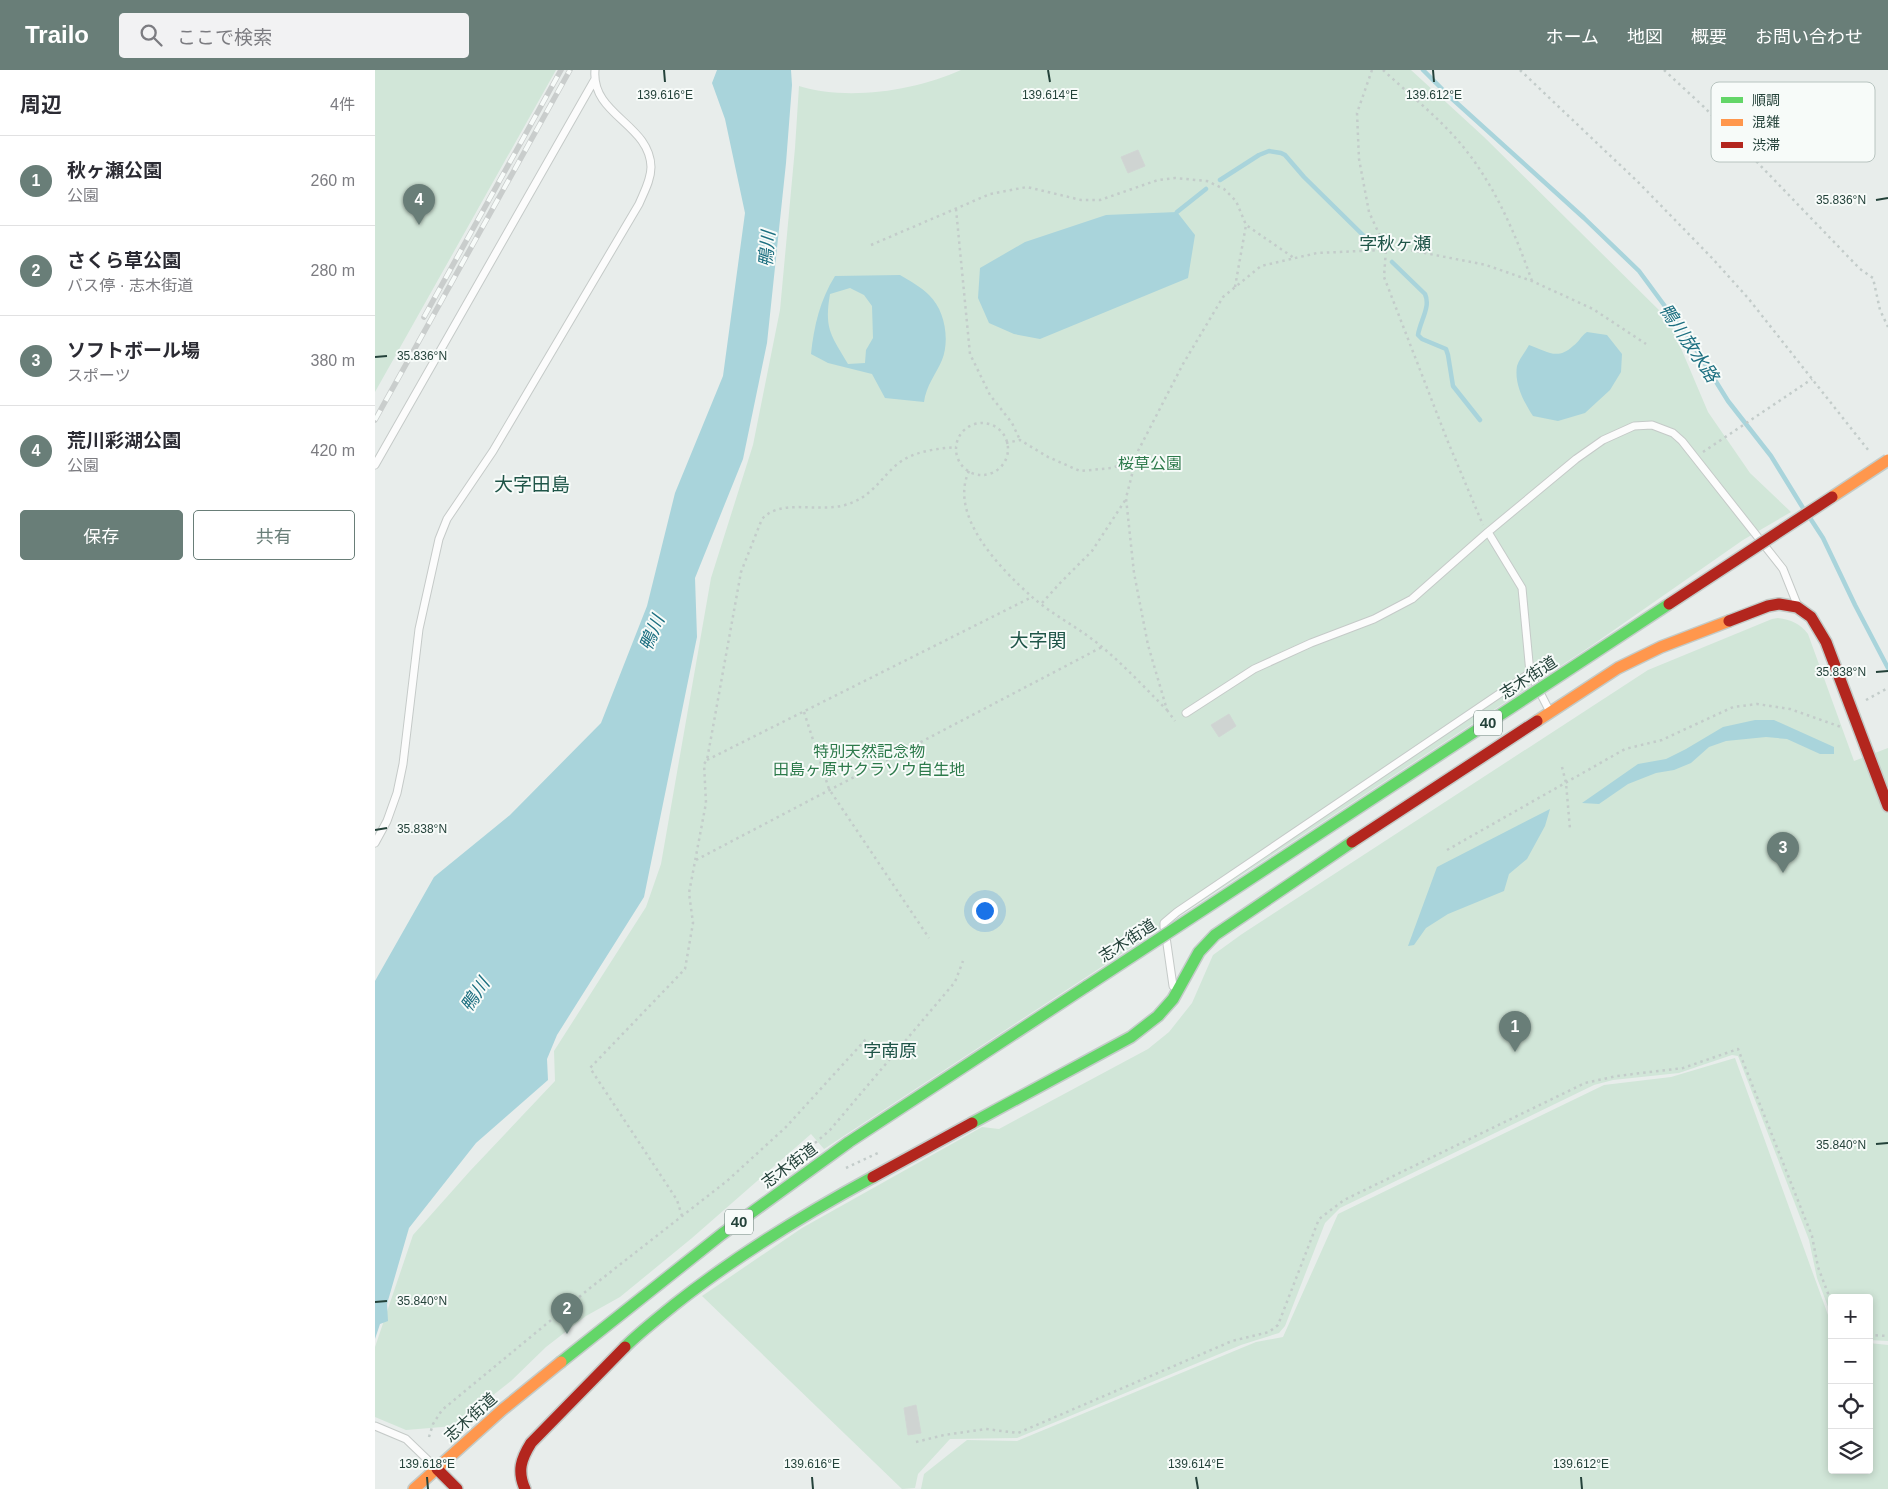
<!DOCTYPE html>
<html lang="ja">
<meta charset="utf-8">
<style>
:root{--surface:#fff;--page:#f2f2f3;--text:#2b2b33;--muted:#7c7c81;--line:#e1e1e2;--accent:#697e78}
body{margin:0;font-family:Helvetica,"Noto Sans JP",sans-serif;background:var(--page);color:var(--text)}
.controls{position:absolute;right:15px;bottom:15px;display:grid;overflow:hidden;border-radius:5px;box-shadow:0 2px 8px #0003}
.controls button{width:45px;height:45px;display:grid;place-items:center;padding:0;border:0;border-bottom:1px solid var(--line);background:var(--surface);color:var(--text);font:25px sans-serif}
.you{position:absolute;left:609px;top:840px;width:18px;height:18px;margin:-12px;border:4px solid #fff;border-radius:50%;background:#1a73e8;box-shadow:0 0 0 8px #1a73e833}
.badge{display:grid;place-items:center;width:32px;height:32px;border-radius:50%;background:var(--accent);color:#fff;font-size:16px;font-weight:700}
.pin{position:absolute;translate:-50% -41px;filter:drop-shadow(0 1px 2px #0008)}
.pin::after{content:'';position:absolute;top:26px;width:18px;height:15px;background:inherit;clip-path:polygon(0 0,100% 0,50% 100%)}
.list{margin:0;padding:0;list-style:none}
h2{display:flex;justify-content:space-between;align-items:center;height:65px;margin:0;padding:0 20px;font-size:21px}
h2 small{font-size:16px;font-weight:400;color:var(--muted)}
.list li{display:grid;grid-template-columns:32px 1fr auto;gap:15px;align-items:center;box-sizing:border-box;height:90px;padding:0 20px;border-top:1px solid var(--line)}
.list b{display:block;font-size:19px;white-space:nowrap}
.list p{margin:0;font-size:16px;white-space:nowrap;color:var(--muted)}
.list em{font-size:16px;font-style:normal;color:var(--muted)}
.actions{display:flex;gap:10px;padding:15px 20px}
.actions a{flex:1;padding:11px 0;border:1px solid var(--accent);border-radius:5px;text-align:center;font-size:18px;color:var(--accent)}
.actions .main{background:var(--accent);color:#fff}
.icon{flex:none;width:28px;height:28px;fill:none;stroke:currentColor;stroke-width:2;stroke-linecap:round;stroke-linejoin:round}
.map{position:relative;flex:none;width:1513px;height:1419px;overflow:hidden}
header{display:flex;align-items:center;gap:30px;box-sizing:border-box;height:70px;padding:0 25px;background:var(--accent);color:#fff}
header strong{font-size:24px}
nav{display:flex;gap:28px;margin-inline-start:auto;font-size:18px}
.search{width:350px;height:45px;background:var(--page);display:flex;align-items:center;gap:12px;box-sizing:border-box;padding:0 18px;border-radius:5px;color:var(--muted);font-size:19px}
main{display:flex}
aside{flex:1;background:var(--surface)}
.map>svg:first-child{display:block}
</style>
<header>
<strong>Trailo</strong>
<div class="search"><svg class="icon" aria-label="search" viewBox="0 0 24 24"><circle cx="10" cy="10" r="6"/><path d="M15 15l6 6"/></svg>ここで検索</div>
<nav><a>ホーム</a><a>地図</a><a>概要</a><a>お問い合わせ</a></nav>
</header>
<main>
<aside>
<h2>周辺<small>4件</small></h2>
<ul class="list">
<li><span class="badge">1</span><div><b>秋ヶ瀬公園</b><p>公園</p></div><em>260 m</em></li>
<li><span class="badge">2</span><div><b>さくら草公園</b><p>バス停 · 志木街道</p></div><em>280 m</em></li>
<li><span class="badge">3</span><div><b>ソフトボール場</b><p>スポーツ</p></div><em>380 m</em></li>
<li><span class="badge">4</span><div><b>荒川彩湖公園</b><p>公園</p></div><em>420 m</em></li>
</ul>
<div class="actions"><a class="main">保存</a><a>共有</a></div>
</aside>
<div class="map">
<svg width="1513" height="1419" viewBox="0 0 1513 1419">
<rect width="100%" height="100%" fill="#e8edeb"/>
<path fill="#d1e6d8" d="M0,0H181L0,322Z
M586,0H1036L1109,67L1294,250L1333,342L1375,403L1416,442L1368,470L1216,576L449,1079L436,1064L317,1168L245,1227L211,1246L171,1277L136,1311L79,1356L31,1360L0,1347V1277L38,1165L95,1101L180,1011L179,981L271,837L286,794L336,508L378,375L405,240L420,78L424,16C472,31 540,21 586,0Z
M1403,548C1416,550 1425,553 1433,564L1479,691L1513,678V1271L1494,1270V1228H1457V1247L1442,1208L1434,1170L1363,986L1357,985L1304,1003L1238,1010L1219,1015L965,1138L950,1153L910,1256L904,1263L866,1275L642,1368L575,1369L543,1404L540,1418L527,1419L327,1226L427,1158L607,1057L624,1059L773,979L794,962L817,933L838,885L867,864L1273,600L1397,549Z
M1360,988L1457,1256V1400H1494V1273L1513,1275V1419H546L549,1404L592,1370L642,1371L881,1272L908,1267L963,1144L1229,1015L1296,1007Z"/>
<path fill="#a9d4db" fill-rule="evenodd" d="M342,0H416L417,15L411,93L392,273L368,389L320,508L322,567L269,827L182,965L172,989L173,1010L101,1073L34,1158L12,1234L13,1251L5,1254L0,1269V911L59,807L135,745L226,653L272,536L300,423L348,306L370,143L350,49L337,13Z
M802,142L820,165L813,208L665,269L639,264L614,253L603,228L605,198L650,172L731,145Z
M525,205C535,211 546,217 554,225C570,240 575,270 567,290C561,304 551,316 549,332L510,328L497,304L453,293L436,284C439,256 445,230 460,206ZM475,218L489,225L497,236L498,268L491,280L490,293L473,294C456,265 449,259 455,224Z
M1212,262L1232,265L1247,284L1246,302L1235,320L1210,343L1183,351L1158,346C1149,332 1139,314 1142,296C1144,289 1151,281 1154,275C1172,281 1182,291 1198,276C1204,272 1205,267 1212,262Z
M1380,650H1399L1459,677V684H1445L1412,669L1391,667L1351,671L1334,677L1316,693L1299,700L1281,703L1253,714L1224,734L1207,733L1263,694L1291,689L1311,679L1348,657Z
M1175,739L1170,756L1152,789L1134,804L1129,821L1073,844L1051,858L1039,875L1033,876L1062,797Z"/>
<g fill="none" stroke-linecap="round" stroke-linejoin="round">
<path stroke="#a9d4db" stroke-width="4.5" d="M1048,0L1074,26L1209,148L1264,201L1317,273L1353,331L1396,386L1428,438
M845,110L884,85L894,81L906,83L910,85L929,107L996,173
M802,142L831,119
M1017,192L1050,224C1056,237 1045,251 1043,265L1047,269L1071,279L1073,285L1078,316L1105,350
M1435,448L1448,468L1480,535L1513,598"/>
</g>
<path fill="#cfd4d2" stroke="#d1d6d4" d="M763,80L770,96L753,103L746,87Z
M854,644L861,656L844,667L836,655Z
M541,1335L546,1363L533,1365L529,1338Z"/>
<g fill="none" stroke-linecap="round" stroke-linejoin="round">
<g stroke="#c5cac8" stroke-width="9">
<path id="lane" d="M0,395L220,9
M1113,462L1147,518L1155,603L1174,640
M811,643L879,599L936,573L999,549L1037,529L1113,462L1201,389L1228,370L1259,356L1277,355L1298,363L1307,371L1408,499L1422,534
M0,773L12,751L22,723L28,694L44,559L64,469L72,449L118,381L264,134C269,122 276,110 276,97C275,54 216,45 220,0
M789,857V853L802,842L1155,603
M791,867L798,916
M0,1356L31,1369L59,1396"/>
</g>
<g stroke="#c3cbc8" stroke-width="14">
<path id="fast" d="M597,1053L756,967L783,946L798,929L824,882L840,865L977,772
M250,1277C265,1262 282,1249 299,1235C362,1185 428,1145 498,1107
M186,1292L347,1164L474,1072L712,916"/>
</g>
<g stroke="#c3cbc8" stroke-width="14">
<path id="slow" d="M1162,651L1243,598L1286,577L1354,551
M39,1419L127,1340L186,1292"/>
</g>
<g stroke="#c3cbc8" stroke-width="14">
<path id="jam" d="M1354,551L1393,536L1404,534L1422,537L1436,547L1451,572L1513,736
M977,772L1162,651
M498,1107L597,1053
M62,1399L82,1419
M150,1419C142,1401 146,1389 156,1373L250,1277"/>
</g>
<path stroke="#c3ccca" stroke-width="2.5" stroke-dasharray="2.5 4" stroke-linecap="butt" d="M997,0L982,43L984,89L994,142L1011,179L1009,207L1073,372L1108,455
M1008,0C1034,24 1063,47 1085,73C1119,113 1140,163 1157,211
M1145,0L1264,113L1337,188L1373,228L1494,381
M1289,0L1329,37L1485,199L1498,208L1505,240L1513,257
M581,139L595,284L615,325L637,353L645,370
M496,175L615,124L652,117L706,130H725L783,110L800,108L832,111L849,119L861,131L871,155
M860,217L871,155L919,188
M581 379a26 26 0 1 1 52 0a26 26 0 1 1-52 0Z
M631,373L645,370L673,387L705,401L736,398L760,391
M1328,382L1437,309
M594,401C573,446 626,499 656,526C677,545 705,558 727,577C750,596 771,619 792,640L773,575L759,503L751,428L763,381L808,294L848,227L886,196L942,183L1029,179L1111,195L1157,211L1218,239L1271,274
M667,533L686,512L717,481L751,429
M1491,630L1513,618
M792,640L800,651
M429,642L454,719L554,868
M332,690L657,527
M1187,697L1191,713L1195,759
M1072,780L1250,679L1287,670L1358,637L1382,634L1415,639L1466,657
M321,790L727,577
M440,1073L455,1060L580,912L588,891
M471,1098L505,1082
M307,1146L302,1130L215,998L310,899L318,853L314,823L331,733L329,694L332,690L366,502L387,449C406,428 443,443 470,435C495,428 503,412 520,396C537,381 560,379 581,377
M1494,1265L1513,1266
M54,1367L58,1354L67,1340L215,1218L352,1111L411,1057L492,968
M541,1372L569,1365L611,1359L643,1363L857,1271L894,1262L903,1255L944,1149L969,1130L1210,1013L1242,1006L1308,998L1363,979L1437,1166L1443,1197L1457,1234"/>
<use href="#lane" stroke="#fcfcfc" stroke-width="7"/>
<use href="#fast" stroke="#63d668" stroke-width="11"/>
<use href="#slow" stroke="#ff974d" stroke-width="11"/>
<use href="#jam" stroke="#b3261e" stroke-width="11"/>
<g stroke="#c9cdcc" stroke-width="5.5">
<path id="rail" d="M49,247L186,0
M0,350L195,0"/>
</g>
<use href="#rail" stroke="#f7fbf9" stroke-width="4" stroke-dasharray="11" stroke-linecap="butt"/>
<g stroke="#c3ccc9" stroke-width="14" stroke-linecap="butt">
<path id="fast-bridge" d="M712,916L1294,534"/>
</g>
<g stroke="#c3ccc9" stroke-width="14" stroke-linecap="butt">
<path id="slow-bridge" d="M1457,427L1513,390"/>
</g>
<g stroke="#c3ccc9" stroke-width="14" stroke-linecap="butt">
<path id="jam-bridge" d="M1294,534L1457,427"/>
</g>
<use href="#fast-bridge" stroke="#63d668" stroke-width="11"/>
<use href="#slow-bridge" stroke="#ff974d" stroke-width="11"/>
<use href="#jam-bridge" stroke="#b3261e" stroke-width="11"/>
</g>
<path fill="none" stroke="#24423a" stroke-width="2" d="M289,0L290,12M673,0L675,12M1058,0L1059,12M1501,130L1513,128M0,287L12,286M1501,602L1513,601M0,760L12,758M1501,1074L1513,1073M0,1232L12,1231M52,1407L53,1419M437,1407L438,1419M821,1407L823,1419M1206,1407L1207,1419"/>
<g text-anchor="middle" stroke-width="4" stroke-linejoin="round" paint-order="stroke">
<g fill="#f7fbf9" stroke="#637a73" stroke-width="1">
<rect x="1099" y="640.5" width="28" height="25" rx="4"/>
<rect x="350" y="1139.5" width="28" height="25" rx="4"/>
</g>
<g font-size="15" font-weight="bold" fill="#24423a">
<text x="1113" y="658">40</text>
<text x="364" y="1157">40</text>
</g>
<g font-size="16" fill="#2d7a4b" stroke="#f7fbf9">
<text x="775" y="399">桜草公園</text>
<text x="494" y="687">特別天然記念物<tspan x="494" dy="18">田島ヶ原サクラソウ自生地</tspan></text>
</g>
<g font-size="16" fill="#24423a" stroke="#f7fbf9">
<text transform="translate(1153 607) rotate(-33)" y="6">志木街道</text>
<text transform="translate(752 870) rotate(-33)" y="6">志木街道</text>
<text transform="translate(414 1095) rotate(-36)" y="6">志木街道</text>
<text transform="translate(95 1347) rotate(-42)" y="6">志木街道</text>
</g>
<g font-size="18" fill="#1f5548" stroke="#f7fbf9">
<text x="1020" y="180">字秋ヶ瀬</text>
<text x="515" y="987">字南原</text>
</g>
<g font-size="18" font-style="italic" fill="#1c6f80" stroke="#f7fbf9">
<text transform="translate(392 179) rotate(-85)" y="6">鴨川</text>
<text transform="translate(1314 273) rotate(56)" y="6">鴨川放水路</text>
<text transform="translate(277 563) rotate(-67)" y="6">鴨川</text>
<text transform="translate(100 925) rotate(-56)" y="6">鴨川</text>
</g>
<g font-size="19" fill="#1f5548" stroke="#f7fbf9">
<text x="157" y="421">大字田島</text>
<text x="663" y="577">大字関</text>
</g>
</g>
<rect x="1336" y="12" width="164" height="80" rx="8" fill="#f7fbf9" stroke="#b8c4c0" stroke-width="1"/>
<rect x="1346" y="27" width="22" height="6" fill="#63d668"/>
<rect x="1346" y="49" width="22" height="7" fill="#ff974d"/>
<rect x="1346" y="72" width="22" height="6" fill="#b3261e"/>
<g font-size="14" fill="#24423a">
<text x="1377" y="35">順調</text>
<text x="1377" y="57">混雑</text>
<text x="1377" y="80">渋滞</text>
</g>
<g font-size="12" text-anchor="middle" fill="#24423a" stroke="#f7fbf9" stroke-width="4" stroke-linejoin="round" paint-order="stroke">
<text x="290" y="29">139.616°E</text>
<text x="675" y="29">139.614°E</text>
<text x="1059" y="29">139.612°E</text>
<text x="1466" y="134">35.836°N</text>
<text x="47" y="290">35.836°N</text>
<text x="1466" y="606">35.838°N</text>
<text x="47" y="763">35.838°N</text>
<text x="1466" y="1079">35.840°N</text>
<text x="47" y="1235">35.840°N</text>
<text x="52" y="1398">139.618°E</text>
<text x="437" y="1398">139.616°E</text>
<text x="821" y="1398">139.614°E</text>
<text x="1206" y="1398">139.612°E</text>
</g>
</svg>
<div class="controls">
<button>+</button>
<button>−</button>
<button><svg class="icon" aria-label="locate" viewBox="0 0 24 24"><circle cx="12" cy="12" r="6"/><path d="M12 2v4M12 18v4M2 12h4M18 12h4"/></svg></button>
<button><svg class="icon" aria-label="layers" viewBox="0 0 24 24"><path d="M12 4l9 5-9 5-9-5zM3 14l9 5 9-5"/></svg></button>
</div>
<div class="you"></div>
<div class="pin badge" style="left:1140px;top:982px">1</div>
<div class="pin badge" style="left:192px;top:1264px">2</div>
<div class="pin badge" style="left:1408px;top:803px">3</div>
<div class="pin badge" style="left:44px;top:155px">4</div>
</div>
</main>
